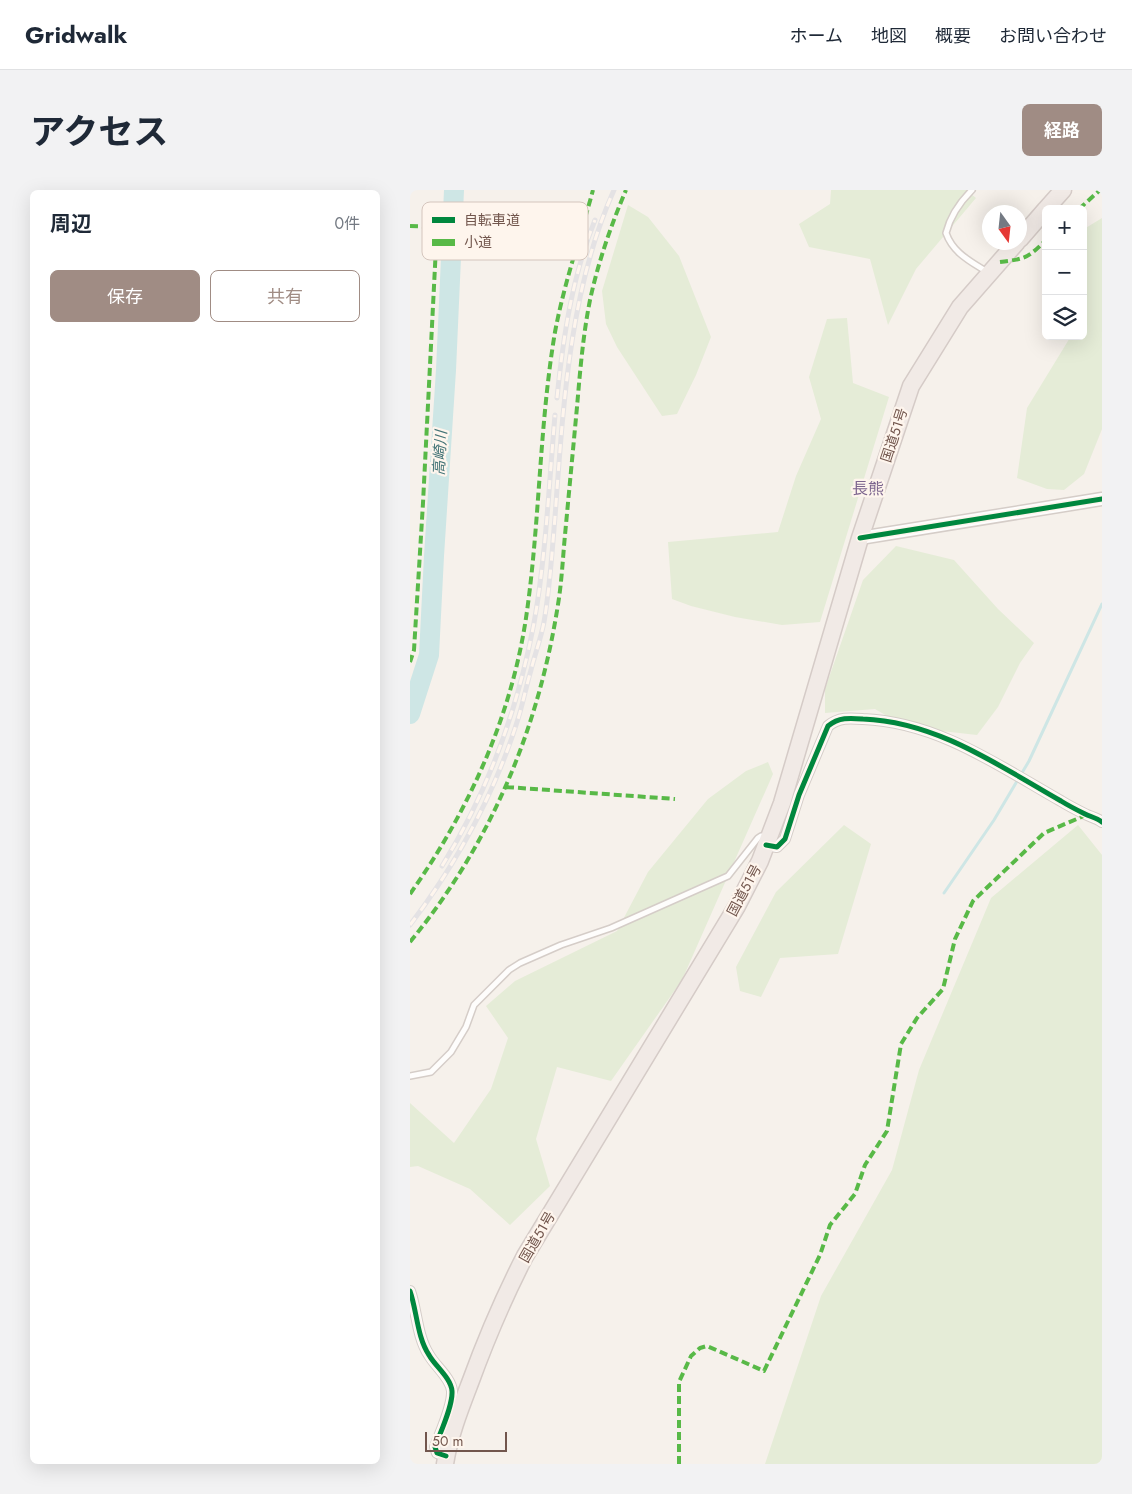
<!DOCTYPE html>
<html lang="ja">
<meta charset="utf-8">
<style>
:root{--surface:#fff;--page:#f2f2f3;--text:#1f2937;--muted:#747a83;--line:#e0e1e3;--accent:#a08c84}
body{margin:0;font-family:Jost,"Noto Sans JP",sans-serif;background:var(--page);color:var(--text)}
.controls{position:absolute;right:15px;top:15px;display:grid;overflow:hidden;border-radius:8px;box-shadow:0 5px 20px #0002}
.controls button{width:45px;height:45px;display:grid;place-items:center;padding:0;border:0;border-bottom:1px solid var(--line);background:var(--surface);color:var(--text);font:25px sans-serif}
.compass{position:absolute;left:572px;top:15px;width:45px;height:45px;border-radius:50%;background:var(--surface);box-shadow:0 5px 20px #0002;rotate:165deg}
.scale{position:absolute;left:15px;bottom:12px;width:82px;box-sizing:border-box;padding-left:5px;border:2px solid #72564d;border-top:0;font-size:14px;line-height:18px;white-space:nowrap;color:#72564d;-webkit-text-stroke:4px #fef5ed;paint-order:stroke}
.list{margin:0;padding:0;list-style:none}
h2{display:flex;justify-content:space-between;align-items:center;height:65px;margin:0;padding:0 20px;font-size:21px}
h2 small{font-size:16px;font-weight:400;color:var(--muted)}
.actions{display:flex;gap:10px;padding:15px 20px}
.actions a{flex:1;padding:11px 0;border:1px solid var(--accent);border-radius:8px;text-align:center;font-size:18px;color:var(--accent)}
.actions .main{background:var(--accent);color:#fff}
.icon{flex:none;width:28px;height:28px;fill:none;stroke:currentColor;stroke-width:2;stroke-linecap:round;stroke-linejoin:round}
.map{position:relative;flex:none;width:692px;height:1274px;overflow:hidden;border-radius:8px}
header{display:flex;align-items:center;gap:30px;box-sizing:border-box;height:70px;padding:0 25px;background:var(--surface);border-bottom:1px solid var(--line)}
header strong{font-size:24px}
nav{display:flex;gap:28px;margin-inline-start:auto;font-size:18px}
.intro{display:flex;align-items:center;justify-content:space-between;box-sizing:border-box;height:120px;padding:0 30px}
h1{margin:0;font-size:35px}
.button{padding:12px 22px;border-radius:8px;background:var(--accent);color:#fff;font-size:18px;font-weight:700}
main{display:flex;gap:30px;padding:0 30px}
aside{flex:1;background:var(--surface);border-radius:8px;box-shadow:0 5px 20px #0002}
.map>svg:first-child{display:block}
</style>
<header>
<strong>Gridwalk</strong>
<nav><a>ホーム</a><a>地図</a><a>概要</a><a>お問い合わせ</a></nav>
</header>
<div class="intro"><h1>アクセス</h1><a class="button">経路</a></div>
<main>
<aside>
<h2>周辺<small>0件</small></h2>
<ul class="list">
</ul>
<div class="actions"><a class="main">保存</a><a>共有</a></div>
</aside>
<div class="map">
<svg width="692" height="1274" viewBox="0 0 692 1274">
<rect width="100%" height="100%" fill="#f6f1eb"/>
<path fill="#e5ecd7" d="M421,0H556L566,8L506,79L478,135L460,69L399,57L389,34L420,14Z
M218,15L238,27L269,66L301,147L286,185L267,224L252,226L207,157L196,134L192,101Z
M692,28V239L674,284L654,300L637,299L607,288L617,218L661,146H673L674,39Z
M437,128L443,193L479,207L410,432L372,435L325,427L281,416L262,409L258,352L368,342L386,286L411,229L399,187L417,129Z
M486,356L544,370L588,419L624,453L610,473L588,517L567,545L496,537L465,519L415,523V499L453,390Z
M358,572L363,584L272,790L201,891L147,877L126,949L140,996L100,1035L60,999L8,976L0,977V913L44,953L81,899L98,848L76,816L105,791L207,741L238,682L298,609L336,581Z
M434,635L461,654L428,764L370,768L351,807L330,801L326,777L366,702Z
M668,635L692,665V1274H355L411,1106L482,980L509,880L581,708Z"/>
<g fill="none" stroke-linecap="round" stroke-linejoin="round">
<path stroke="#cee6e5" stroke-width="3" d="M534,703L584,630L619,571L692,414"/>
<path stroke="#cee6e5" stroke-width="20" d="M0,524L19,465L24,366L36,180L44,0"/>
<g stroke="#d5cdc8" stroke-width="8">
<path id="service" d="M562,0C550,12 540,27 536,43C543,63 560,71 577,82
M0,886L21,882L41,862L56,837L64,815L99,780L110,773L151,755L201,738L318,686L348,648L351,646L355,647"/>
</g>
<g stroke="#d5cdc8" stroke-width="12">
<path id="minor" d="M356,655L367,657L375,649L389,605L418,536C429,527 440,528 453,529C528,532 589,576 651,611C659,616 667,620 675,624C681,627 687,628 692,632
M0,1101C7,1121 7,1147 19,1165C25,1176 41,1188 42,1201C43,1216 30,1243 25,1257L27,1263L36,1266"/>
</g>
<g stroke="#d5cdc8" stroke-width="15">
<path id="tertiary" d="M450,348L692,309"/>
</g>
<g stroke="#d5cbc7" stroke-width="19">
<path id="trunk" d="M636,19L653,0
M610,49L636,19
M35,1274C39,1247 50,1219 60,1193C76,1149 94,1107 115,1066L327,716L350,671L372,613L450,348L501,196L550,117L607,52"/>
</g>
<use href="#service" stroke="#fefdfc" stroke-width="5"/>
<use href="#minor" stroke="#fefdfc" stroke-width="10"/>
<use href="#tertiary" stroke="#fefdfc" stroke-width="12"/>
<use href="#trunk" stroke="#f1eae6" stroke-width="16"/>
<g stroke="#e4e2e4" stroke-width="5">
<path id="rail" d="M147,208C153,148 162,87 185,30
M32,676C78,602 108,518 124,433C136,366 139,294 145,225
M0,735C47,673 85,603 108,529C113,513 116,497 121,480C125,464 131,448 134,432C140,397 142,362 145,327C153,219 159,100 204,0"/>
</g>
<use href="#rail" stroke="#fef5ed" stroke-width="3" stroke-dasharray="9" stroke-linecap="butt"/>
<path stroke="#58b947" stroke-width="4" stroke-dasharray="8 4" stroke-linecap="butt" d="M669,19L690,0
M0,36L27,37L13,313L4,460L0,472
M63,40L169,47
M590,72C615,69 618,68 636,50
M96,597L265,609
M0,704C58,622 101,528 116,428C130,333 129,237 145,142C154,94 170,48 183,0
M0,752C82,652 130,536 149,408C152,387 153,366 155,345C159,302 163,260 167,217C170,182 173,145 180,110C188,73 201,35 216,0
M269,1274V1192L281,1166L290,1158L297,1156L354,1181L410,1065L420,1035L445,1004L455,975L477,941L491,854L507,828L533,799L545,749L563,711L634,643L676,625"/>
<g stroke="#fef5ed" stroke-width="8">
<path id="cycleway" d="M450,348L692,309
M356,655L367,657L375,649L389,605L418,536C429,527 440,528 453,529C528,532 589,576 651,611C659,616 667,620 675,624C681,627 687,628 692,632
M0,1101C7,1121 7,1147 19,1165C25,1176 41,1188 42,1201C43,1216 30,1243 25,1257L27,1263L36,1266"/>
</g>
<use href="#cycleway" stroke="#00873e" stroke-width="5"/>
</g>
<g text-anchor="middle" stroke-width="4.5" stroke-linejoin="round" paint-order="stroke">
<g font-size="14" fill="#72564d" stroke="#fef5ed">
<text transform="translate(484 245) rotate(-72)" y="5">国道51号</text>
<text transform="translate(334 700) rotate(-62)" y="5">国道51号</text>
<text transform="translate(127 1047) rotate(-60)" y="5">国道51号</text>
</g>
<g font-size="15" font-style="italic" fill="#427376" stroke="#fef5ed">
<text transform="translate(30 263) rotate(-87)" y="5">高崎川</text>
</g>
<g font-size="16" fill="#7c658e" stroke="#fef5ed">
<text x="458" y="304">長熊</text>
</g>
</g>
<rect x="12" y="12" width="166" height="58" rx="8" fill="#fef5ed" stroke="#d4c5bd" stroke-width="1"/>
<rect x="22" y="27" width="23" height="6" fill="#00873e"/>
<rect x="22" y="49" width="23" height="7" fill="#58b947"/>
<g font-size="14" fill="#72564d">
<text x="54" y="35">自転車道</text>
<text x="54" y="57">小道</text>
</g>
</svg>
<div class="controls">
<button>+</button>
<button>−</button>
<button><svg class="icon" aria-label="layers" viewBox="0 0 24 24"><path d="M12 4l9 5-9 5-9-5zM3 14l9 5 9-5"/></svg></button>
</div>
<svg class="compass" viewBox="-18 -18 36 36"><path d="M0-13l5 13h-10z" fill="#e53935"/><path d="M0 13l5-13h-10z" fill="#747a83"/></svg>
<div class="scale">50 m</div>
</div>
</main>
